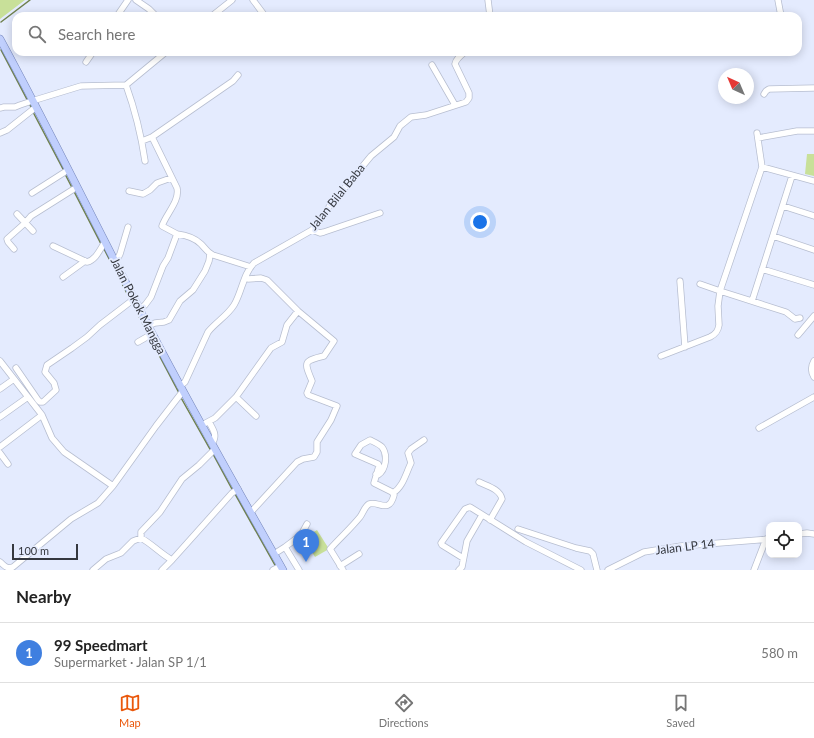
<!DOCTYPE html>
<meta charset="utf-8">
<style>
:root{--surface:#fff;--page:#f2f2f2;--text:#222;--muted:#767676;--line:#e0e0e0;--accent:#ea580c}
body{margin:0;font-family:Lato,sans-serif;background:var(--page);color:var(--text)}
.controls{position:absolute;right:12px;bottom:12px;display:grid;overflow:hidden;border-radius:8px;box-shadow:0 2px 10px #0003}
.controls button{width:36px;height:36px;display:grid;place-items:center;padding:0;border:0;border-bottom:1px solid var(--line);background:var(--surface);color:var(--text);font:20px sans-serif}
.compass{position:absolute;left:718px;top:68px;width:36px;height:36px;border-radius:50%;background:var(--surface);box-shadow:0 2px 10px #0003;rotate:316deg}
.scale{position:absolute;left:12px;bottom:10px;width:66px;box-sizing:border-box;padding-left:4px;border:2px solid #35383f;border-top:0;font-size:11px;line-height:14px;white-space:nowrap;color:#35383f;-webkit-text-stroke:3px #e4ebfe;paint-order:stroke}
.you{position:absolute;left:480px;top:222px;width:14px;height:14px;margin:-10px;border:3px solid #fff;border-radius:50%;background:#1a73e8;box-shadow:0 0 0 6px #1a73e833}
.badge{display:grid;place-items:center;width:26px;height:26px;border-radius:50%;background:var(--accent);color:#fff;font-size:13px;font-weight:700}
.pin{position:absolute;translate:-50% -33px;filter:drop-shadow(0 1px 2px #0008)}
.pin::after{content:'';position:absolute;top:21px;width:14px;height:12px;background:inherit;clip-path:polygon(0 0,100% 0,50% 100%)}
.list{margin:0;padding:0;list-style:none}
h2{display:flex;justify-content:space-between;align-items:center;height:52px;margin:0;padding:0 16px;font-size:17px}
h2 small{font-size:13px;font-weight:400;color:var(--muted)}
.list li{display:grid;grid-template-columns:26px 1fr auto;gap:12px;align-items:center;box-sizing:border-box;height:60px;padding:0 16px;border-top:1px solid var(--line)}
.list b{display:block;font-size:15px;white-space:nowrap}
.list p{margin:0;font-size:13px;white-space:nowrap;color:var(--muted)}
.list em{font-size:13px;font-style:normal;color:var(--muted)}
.icon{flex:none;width:22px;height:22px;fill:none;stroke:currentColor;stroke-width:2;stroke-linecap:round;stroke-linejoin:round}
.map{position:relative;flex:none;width:814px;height:570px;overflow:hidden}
.search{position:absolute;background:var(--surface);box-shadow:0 2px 10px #0003;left:12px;right:12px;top:12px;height:44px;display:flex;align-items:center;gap:10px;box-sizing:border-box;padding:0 14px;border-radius:12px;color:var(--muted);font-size:15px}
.sheet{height:112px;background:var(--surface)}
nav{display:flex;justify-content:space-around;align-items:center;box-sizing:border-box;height:56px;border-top:1px solid var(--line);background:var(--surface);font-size:11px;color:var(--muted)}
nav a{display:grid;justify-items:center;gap:2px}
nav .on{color:var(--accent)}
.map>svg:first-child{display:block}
</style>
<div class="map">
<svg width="814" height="570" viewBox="0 0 814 570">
<rect width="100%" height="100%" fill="#e4ebfe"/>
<path fill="#c8e099" d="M0,0H25L0,19Z
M807,154H814V176L805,174Z
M317,530L329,549L315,557L304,538Z"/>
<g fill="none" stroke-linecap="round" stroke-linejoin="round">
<path stroke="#6f814e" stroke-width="1.5" d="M1,22L30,0
M1,50L32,109
M33,112L64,171
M65,174L101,244
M103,247L148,334
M150,338L179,393
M180,396L211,451
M213,454L233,491
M235,494L276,567"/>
<g stroke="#b7bed0" stroke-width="7">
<path id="minor" d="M136,0L149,9L156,16
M253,0L265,16
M488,0L490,16
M778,0L781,16
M117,16L128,0
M212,16L232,0
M86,62L93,52
M432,65L455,105
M126,85C135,110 141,134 145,161
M126,85L166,52
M764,94L766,91L769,89L814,88
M0,108L4,107H15L20,105L32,101L81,86L126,85
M0,133L7,130L36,107
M757,133L762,167
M152,137L177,188C180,201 166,214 162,226L177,234
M758,138L797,131H814
M142,141L152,137L233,81L238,75
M129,191L143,194L150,190L157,183L171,178
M32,193L68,170
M783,206L814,216
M17,214L33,231
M312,230L320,233L324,232L380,213
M773,236L814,250
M53,246L87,262C96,260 100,249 105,242
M14,249L8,242L7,239L25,223L31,216L77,187
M114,260L118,258L120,254L128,227
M762,269L814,285
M63,277L85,261
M245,278L248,279L261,278L267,280L298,311L334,341L324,356C303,361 304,362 312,381L307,393L308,395L337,406L331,420L317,442V452L314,457L303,459L297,462L251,512
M680,281L685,347
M752,301L792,176
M139,309L145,305L151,297L163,266L168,258L177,234C185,235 195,238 201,244C205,248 208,253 213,255L251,267
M800,318L795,319L786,312L720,291L762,167L814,181
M148,326L155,323L164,322L169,320L180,301L193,290L205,271L209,261L210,254
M798,335L814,316
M138,342L152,334
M661,356L710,337C716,334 718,331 719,325L718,306L720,291L700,284
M0,361L42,415L52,438L64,452L113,486
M814,361C811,366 811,372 814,377
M16,368L38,400L40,402H43L56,390L54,383L45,372L47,365L72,348L87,337L100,325L134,299
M180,386L185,382L208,332C215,323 228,315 234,305C242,292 243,274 254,263L312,230L329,207L371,156L394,137L400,126L411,117L426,115L466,102L469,98V93L455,64C456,59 460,56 465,52
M0,389L14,379
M236,397L256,416
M0,417L28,397
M209,422C213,429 218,436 212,443
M202,425L215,418L236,397L271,348L282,342L287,325L298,311
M759,428L814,397
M0,447L42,415
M0,453L8,464
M479,482C487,486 500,489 502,499L490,520
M393,493C403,487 406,473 411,463L408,453L411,449L424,440
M518,529L576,548L590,551L593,554L597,570
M799,534L807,533L814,534
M141,538V532L160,512L182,479L199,465L215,449
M285,547L299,570
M274,554L285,547L301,535L307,524
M463,558L442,545L441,543L465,509L470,507L526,542L581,570
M0,562C5,566 6,569 13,567L71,519L98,503L113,486L156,426L183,391
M340,566L359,554
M93,570L106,559L121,553L133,541L141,538C152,544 161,554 172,560
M162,570L172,560L232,493L238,489
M273,570L281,566
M343,570L330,549C340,538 351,528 360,517C363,513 365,506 369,504C378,500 389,515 394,495L392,492L374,483L379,466L378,464L355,454L361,445L370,440C374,442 379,444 382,447C388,455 386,470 378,475L376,474
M459,570L462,567L467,541L482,515
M608,570L644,552L681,546L769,539
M754,570L766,539"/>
</g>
<g stroke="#7485ba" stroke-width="8">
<path id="major" d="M0,39C48,127 92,218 139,308C184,396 234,483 283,570"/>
</g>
<use href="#minor" stroke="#fff" stroke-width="5.5"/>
<use href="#major" stroke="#c0cffd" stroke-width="7"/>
</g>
<g text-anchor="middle" stroke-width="4" stroke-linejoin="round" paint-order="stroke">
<g font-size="12" fill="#35383f" stroke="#e4ebfe">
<text transform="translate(337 197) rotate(-51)" y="4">Jalan Bilal Baba</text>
<text transform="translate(138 306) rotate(63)" y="4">Jalan Pokok Mangga</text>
<text transform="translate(685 547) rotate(-7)" y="4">Jalan LP 14</text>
</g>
</g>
</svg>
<div class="controls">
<button><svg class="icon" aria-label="locate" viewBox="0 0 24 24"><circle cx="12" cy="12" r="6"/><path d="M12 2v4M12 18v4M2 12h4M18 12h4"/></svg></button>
</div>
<svg class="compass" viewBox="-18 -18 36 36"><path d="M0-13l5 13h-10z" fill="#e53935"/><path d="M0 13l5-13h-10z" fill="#767676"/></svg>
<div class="scale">100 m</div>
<div class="you"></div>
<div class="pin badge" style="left:306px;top:562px;background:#3f7fe0">1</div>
<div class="search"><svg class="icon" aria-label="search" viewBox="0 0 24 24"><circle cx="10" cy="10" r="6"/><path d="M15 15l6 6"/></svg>Search here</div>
</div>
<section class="sheet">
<h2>Nearby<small></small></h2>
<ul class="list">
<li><span class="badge" style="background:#3f7fe0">1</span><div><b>99 Speedmart</b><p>Supermarket · Jalan SP 1/1</p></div><em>580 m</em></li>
</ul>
</section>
<nav>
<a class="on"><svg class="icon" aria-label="map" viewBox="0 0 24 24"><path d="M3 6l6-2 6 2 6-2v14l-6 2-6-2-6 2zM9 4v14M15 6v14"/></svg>Map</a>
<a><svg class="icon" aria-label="directions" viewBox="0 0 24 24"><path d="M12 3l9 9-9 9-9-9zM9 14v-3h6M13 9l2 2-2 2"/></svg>Directions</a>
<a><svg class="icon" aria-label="saved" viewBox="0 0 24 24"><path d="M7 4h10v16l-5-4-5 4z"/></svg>Saved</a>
</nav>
